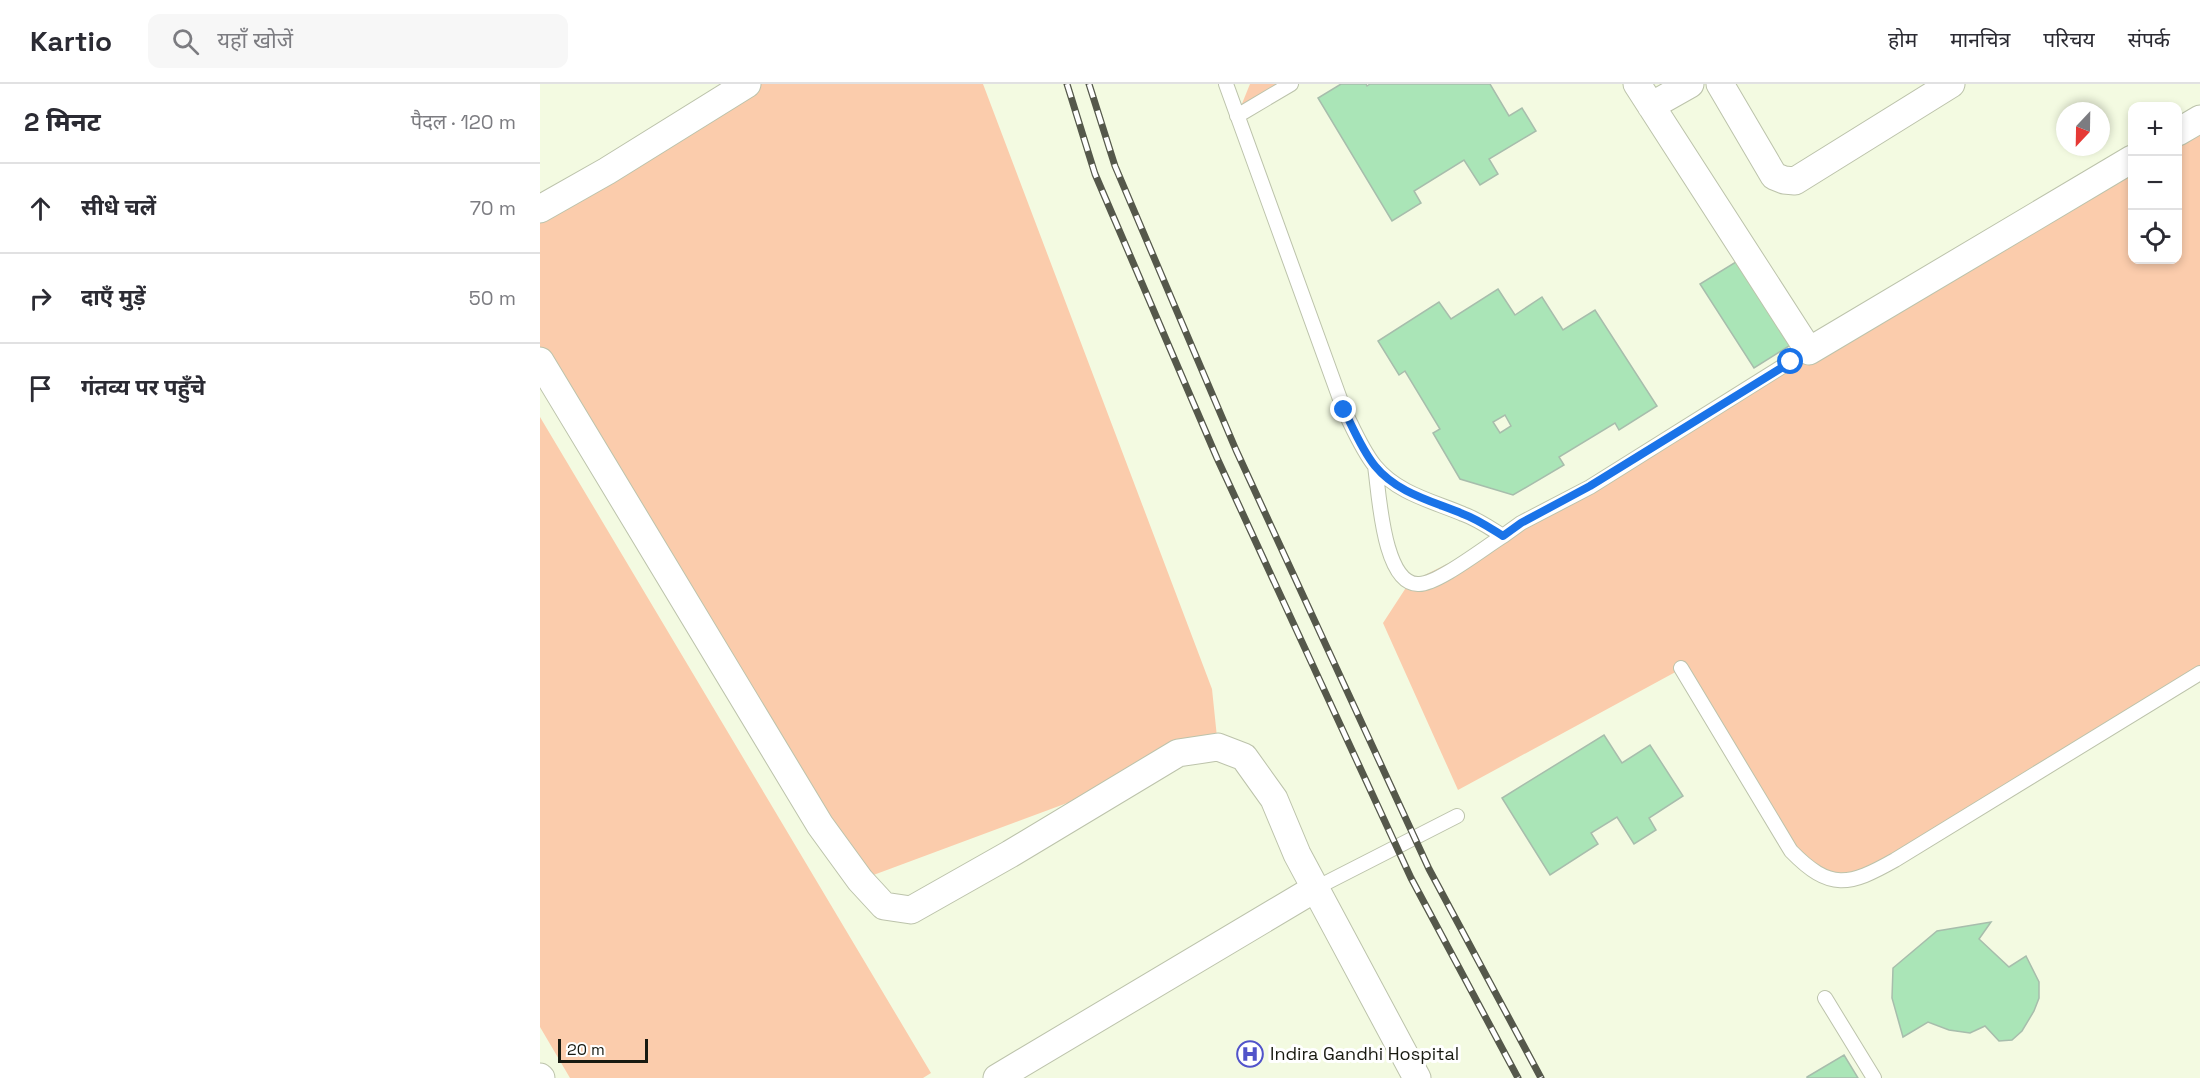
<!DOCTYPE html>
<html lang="hi">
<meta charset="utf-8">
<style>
:root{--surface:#fff;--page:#f7f7f7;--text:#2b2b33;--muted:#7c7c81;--line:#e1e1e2}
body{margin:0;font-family:"Space Grotesk","Noto Sans Devanagari",sans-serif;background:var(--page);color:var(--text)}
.controls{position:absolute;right:18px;top:18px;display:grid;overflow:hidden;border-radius:12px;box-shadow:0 3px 9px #0003}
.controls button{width:54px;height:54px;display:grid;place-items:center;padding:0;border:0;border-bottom:2px solid var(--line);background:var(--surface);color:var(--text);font:30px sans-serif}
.compass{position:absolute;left:1516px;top:18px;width:54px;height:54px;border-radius:50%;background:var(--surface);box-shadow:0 3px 9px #0003;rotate:202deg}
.scale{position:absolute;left:18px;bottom:15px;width:90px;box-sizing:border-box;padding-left:6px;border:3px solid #181a11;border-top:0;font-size:16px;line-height:21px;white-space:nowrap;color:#181a11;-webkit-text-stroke:4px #fff;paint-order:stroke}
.stop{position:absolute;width:18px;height:18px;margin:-14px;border:4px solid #1a73e8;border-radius:50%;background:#fff}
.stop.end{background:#1a73e8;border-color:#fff;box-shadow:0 2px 6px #0008}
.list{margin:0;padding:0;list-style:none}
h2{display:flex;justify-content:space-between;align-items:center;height:78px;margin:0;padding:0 24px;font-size:26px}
h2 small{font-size:20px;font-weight:400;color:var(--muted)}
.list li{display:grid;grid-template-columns:39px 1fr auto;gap:18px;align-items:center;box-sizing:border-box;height:90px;padding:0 24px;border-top:2px solid var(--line)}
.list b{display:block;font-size:22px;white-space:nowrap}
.list em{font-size:20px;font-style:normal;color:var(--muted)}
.icon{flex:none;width:33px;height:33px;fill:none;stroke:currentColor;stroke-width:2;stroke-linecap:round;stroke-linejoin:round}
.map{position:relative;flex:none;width:1660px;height:994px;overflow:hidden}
header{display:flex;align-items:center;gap:36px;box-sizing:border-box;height:84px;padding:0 30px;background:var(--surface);border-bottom:2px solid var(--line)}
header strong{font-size:28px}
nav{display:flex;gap:33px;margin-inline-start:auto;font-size:21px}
.search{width:420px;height:54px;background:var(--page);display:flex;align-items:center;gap:15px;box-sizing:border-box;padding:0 21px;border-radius:12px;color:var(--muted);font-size:22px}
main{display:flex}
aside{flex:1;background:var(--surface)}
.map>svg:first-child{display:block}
</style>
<header>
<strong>Kartio</strong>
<div class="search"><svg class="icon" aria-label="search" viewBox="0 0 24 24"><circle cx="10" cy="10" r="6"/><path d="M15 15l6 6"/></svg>यहाँ खोजें</div>
<nav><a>होम</a><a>मानचित्र</a><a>परिचय</a><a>संपर्क</a></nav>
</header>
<main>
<aside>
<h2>2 मिनट<small>पैदल · 120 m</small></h2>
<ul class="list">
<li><svg class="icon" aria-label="ahead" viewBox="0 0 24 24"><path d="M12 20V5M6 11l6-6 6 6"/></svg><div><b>सीधे चलें</b></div><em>70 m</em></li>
<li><svg class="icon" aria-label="right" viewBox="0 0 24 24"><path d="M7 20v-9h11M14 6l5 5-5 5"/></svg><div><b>दाएँ मुड़ें</b></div><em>50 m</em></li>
<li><svg class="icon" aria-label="arrive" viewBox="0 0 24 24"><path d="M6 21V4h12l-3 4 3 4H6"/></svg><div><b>गंतव्य पर पहुँचे</b></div></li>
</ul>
</aside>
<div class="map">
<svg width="1660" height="994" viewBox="0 0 1660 994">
<rect width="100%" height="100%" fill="#f3fae1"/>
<path fill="#fbccac" d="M205,0H443L672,605L678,663L320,796L0,275V122Z
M710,0H751L697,32Z
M1660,31V591L1317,794L1269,785L1141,585L918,706L843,539L869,499L963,452L1592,71V176H1638V44Z
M0,333L391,989L383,994H30L0,943Z"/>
<path fill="#aae5b7" stroke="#a7bdac" stroke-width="1.5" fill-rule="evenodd" d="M801,0H826L827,2L830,0H950L969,32L982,24L996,47L949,75L958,90L940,101L924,76L874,107L881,119L852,137L778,14Z
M1204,173L1257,257L1214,284L1160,200Z
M958,205L975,231L1002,213L1023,246L1055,226L1117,322L1079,346L1075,339L1019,373L1024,381L973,411L920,395L893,349L900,345L865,287L859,291L838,257L899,218L911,235ZM965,331L971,342L960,349L953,338Z
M1064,651L1082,679L1110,661L1143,712L1109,734L1116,746L1094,760L1077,733L1051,749L1058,760L1010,791L962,714Z
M1451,838L1439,855L1469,883L1486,872L1499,898V914L1494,927L1482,947L1472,956L1459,957L1445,942L1430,949L1409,946L1388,938L1363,953L1352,914L1353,884L1397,847Z
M1304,971L1318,994H1267V993Z"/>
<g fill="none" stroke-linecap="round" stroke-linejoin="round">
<g stroke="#bcc3ab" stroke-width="16">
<path id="service" d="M686,0L804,326C813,344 822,366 835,382C857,409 892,417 923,430C937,435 950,444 963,452L981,439L1050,403L1251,277
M697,32L751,0
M835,382C839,408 843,502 879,500C898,500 945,463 963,452
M1141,584L1251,767C1290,807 1309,802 1355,776L1660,589
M776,804L917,732
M1285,914L1334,994"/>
</g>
<g stroke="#bcc3ab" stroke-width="29">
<path id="minor" d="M1097,0L1269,267L1592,75
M1180,0L1234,92L1244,96L1255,97L1411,0
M1111,22L1150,0
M1638,48L1660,35
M0,125L67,87L207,0
M0,277L280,741L320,796L344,822L371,826L470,770L638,669L678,663L704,673L734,715L757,770L877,994
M0,993L1,994
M457,994L776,804"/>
</g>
<use href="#service" stroke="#fff" stroke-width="14"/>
<use href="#minor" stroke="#fff" stroke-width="27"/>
<g stroke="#55584b" stroke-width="7">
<path id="rail" d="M527,0L555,90L677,374L871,794L978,994
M549,0L575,82L696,366L889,785L1001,994"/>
</g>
<use href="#rail" stroke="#fff" stroke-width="4.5" stroke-dasharray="14" stroke-linecap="butt"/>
</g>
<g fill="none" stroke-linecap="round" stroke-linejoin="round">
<path stroke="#1a73e8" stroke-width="8" d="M804,326C813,344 822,366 835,382C857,409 892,417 923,430C937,435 950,444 963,452L981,439L1050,402L1251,278"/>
</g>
<defs>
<g id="hospital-ring" transform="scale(1.35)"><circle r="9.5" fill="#fff" stroke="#5153ca" stroke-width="1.5"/><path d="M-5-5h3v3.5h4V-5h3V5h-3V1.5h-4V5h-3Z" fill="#5153ca"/></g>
</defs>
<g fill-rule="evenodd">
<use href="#hospital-ring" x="710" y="970"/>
</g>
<g text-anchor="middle" stroke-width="6" stroke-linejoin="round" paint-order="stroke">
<g font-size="18" fill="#181a11" stroke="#fff" text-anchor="start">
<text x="730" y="976">Indira Gandhi Hospital</text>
</g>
</g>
</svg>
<div class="controls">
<button>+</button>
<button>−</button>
<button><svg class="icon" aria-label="locate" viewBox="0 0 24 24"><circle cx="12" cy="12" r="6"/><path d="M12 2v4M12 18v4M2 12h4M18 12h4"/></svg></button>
</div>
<svg class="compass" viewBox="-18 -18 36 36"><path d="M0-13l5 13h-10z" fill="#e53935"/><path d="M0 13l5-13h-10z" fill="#7c7c81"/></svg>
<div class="scale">20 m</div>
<div class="stop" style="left:1251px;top:278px"></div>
<div class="stop end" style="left:804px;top:326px"></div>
</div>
</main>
